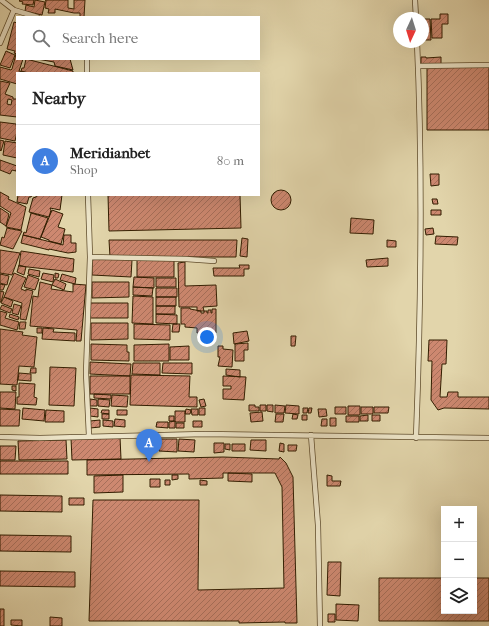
<!DOCTYPE html>
<meta charset="utf-8">
<style>
:root{--surface:#fff;--page:#f6f6f6;--text:#222;--muted:#767676;--line:#e0e0e0;--accent:#8f2418}
body{margin:0;font-family:"IM FELL French Canon",serif;background:var(--page);color:var(--text)}
.controls{position:absolute;right:12px;bottom:12px;display:grid;overflow:hidden;border-radius:0px;box-shadow:0 4px 16px #0002}
.controls button{width:36px;height:36px;display:grid;place-items:center;padding:0;border:0;border-bottom:1px solid var(--line);background:var(--surface);color:var(--text);font:20px sans-serif}
.compass{position:absolute;left:393px;top:12px;width:36px;height:36px;border-radius:50%;background:var(--surface);box-shadow:0 4px 16px #0002;rotate:184deg}
.you{position:absolute;left:207px;top:337px;width:14px;height:14px;margin:-10px;border:3px solid #fff;border-radius:50%;background:#1a73e8;box-shadow:0 0 0 6px #1a73e833}
.badge{display:grid;place-items:center;width:26px;height:26px;border-radius:50%;background:var(--accent);color:#fff;font-size:13px;font-weight:700}
.pin{position:absolute;translate:-50% -33px;filter:drop-shadow(0 1px 2px #0008)}
.pin::after{content:'';position:absolute;top:21px;width:14px;height:12px;background:inherit;clip-path:polygon(0 0,100% 0,50% 100%)}
.list{margin:0;padding:0;list-style:none}
h2{display:flex;justify-content:space-between;align-items:center;height:52px;margin:0;padding:0 16px;font-size:17px}
h2 small{font-size:13px;font-weight:400;color:var(--muted)}
.list li{display:grid;grid-template-columns:26px 1fr auto;gap:12px;align-items:center;box-sizing:border-box;height:72px;padding:0 16px;border-top:1px solid var(--line)}
.list b{display:block;font-size:15px;white-space:nowrap}
.list p{margin:0;font-size:13px;white-space:nowrap;color:var(--muted)}
.list em{font-size:13px;font-style:normal;color:var(--muted)}
.icon{flex:none;width:22px;height:22px;fill:none;stroke:currentColor;stroke-width:2;stroke-linecap:round;stroke-linejoin:round}
.map{position:relative;flex:none;width:489px;height:626px;overflow:hidden}
.search{position:absolute;background:var(--surface);box-shadow:0 4px 16px #0002;left:16px;top:16px;width:244px;height:44px;display:flex;align-items:center;gap:10px;box-sizing:border-box;padding:0 14px;border-radius:0px;color:var(--muted);font-size:15px}
.panel{position:absolute;background:var(--surface);box-shadow:0 4px 16px #0002;left:16px;top:72px;width:244px;height:124px;border-radius:0px}
.map>svg:first-child{display:block}
</style>
<div class="map">
<svg width="489" height="626" viewBox="0 0 489 626">
<defs>
<pattern id="building-hatch" width="6" height="6" patternUnits="userSpaceOnUse"><rect width="6" height="6" fill="#cd8870"/><path d="M-1 1l2-2M0 6l6-6M5 7l2-2" fill="none" stroke="#a76f5a"/></pattern>
</defs>
<rect width="100%" height="100%" fill="#e2d5ab"/>
<filter id="stains"><feTurbulence type="fractalNoise" baseFrequency=".005" numOctaves="4"/><feColorMatrix values="0 0 0 0 .2 0 0 0 0 .09 0 0 0 0 .02 0 0 0 .5 -.17"/></filter>
<radialGradient id="worn" r=".72"><stop offset=".6" stop-color="#630" stop-opacity="0"/><stop offset="1" stop-color="#630" stop-opacity=".3"/></radialGradient>
<path fill="url(#building-hatch)" stroke="#321d00" fill-rule="evenodd" d="M20,0H34L33,5L22,4L23,2L19,1Z
M35,0L45,2L42,15L25,11L26,5L34,7Z
M45,0H68V8L74,9V0H85L84,17H80V13H74L55,9V13H48L49,9L45,8L46,0Z
M440,14H448V24H442V38H432L431,19H440Z
M423,19H430L431,40H425V23H423Z
M14,22L17,23V54L14,53L15,51L7,49Z
M6,51L15,55L10,68L0,65Z
M16,54L17,59H23L19,71L26,73H17V84L0,79V67L11,70L12,69Z
M421,57H426V58L441,57V65H421Z
M26,59L73,71V73H29L21,71L22,68H24Z
M37,59H70L73,70L55,66L54,62Z
M427,66H489V130H427Z
M0,81L10,83L5,94L13,97V99H17V96V117L0,115ZM8,99L12,100L11,105L7,104Z
M0,122L16,124L17,132L15,141L0,138Z
M0,140L4,141L1,151L0,150Z
M5,141L17,143V158L3,155Z
M0,160L17,166L16,171L12,170L10,174L0,170Z
M430,174H439V185L431,186Z
M271 200a10 10 0 1 1 20 0a10 10 0 1 1-20 0Z
M0,192L9,197L8,199L26,207L21,230L6,227L11,213L0,206Z
M18,195H32L31,197H29L27,204L17,202Z
M37,195H62L60,210L50,208L51,210L49,217L29,212L33,198L36,197Z
M108,195H240L241,228L109,231Z
M432,199H437L438,204H433Z
M0,208L9,214L6,226L0,222Z
M52,210L63,214L58,227L65,229L61,244L49,241V240L41,237Z
M431,210H441V215H431Z
M31,213L48,218L40,239L23,235L24,232L26,233Z
M351,218L374,220L373,234L350,233Z
M7,228L22,231L13,249L0,245L2,237L4,238Z
M433,228L434,234L426,235L425,229Z
M23,235L63,245L64,235H71V243H76V252L68,253L49,249V250L21,243Z
M436,236L458,237L457,245L435,244Z
M242,238L248,239L247,257L240,256Z
M109,240H237L236,257H110Z
M387,240L396,241V247H387Z
M0,250L20,253L12,275L0,273Z
M21,251L74,259L73,272L19,266Z
M92,258L132,260L131,277L92,275Z
M388,258V266L367,267L366,260Z
M137,259H174V277H137Z
M185,262V286L216,285L217,306L203,307L204,311H197V307H179L178,263Z
M19,265L26,267L24,275L17,272Z
M239,265H249V269H244V276H214L213,268H240Z
M29,269L40,271L39,277L28,274Z
M14,273L26,278L21,289L26,291V289L33,291L26,320L20,319L22,303L4,297Z
M43,273L54,275L53,282L41,279Z
M55,273L59,274L58,278H55Z
M0,274L9,276L7,285L0,283Z
M62,274L76,278L75,284L60,280Z
M28,275L39,279L35,290L24,287Z
M134,277L154,278V288L133,287Z
M156,278H176V287H156Z
M55,279L66,284L64,290L52,285Z
M40,282L52,285L51,289L73,292V284L86,285L81,341H76L77,330L30,326L33,296L38,297Z
M92,282H129V297L92,298Z
M0,284L5,285L3,290H0Z
M133,287L153,288L152,296L133,295Z
M156,288H177V297H156Z
M0,291L4,292L1,302H0Z
M133,296L153,297V324L132,323Z
M4,297L13,301L11,307L1,303Z
M156,297H176V306H156Z
M90,303H128V318H90Z
M14,304L21,306L18,315L12,313Z
M2,305L12,309L10,313L0,309Z
M156,306H175V314H156Z
M181,308H190V309L201,311V313H204V311H207V313H208V310H211V313H212V309H216V333H197V328L185,327V324H181Z
M0,311L7,313L5,318L19,322L17,330L0,325Z
M10,314L19,317L18,320L9,317Z
M156,314L177,315V324L156,323Z
M20,322H26L25,329H19Z
M91,323H128V339L91,340Z
M134,324L170,325V340L134,339Z
M173,324H180L179,332H172Z
M37,328H42V333H37Z
M43,328L54,329L53,332L75,333V341L42,339Z
M0,329L23,332L22,335L37,337L34,367L19,366L17,385L0,384Z
M247,331L249,341L234,344L233,333Z
M291,336H296L295,346H291Z
M429,340H447L446,364H442L440,397H447L448,392H458V397H489V409L444,408L438,410L431,400L432,361H428Z
M248,343V350H244V361H235V344Z
M91,344L127,345V352H129V361L91,360Z
M169,344V361H134V345Z
M189,346V360H170V347Z
M218,346H223V349L233,350L232,367L218,366L220,357H218Z
M90,362L131,364L130,376L90,374Z
M133,363H160V375L132,374Z
M163,363H192V374L162,373Z
M50,367L76,368L74,406L49,405Z
M31,368H36V373H30Z
M226,369L240,370V377L226,375Z
M19,373L31,374V381L18,380Z
M131,375L190,376L189,397H197V407L130,405Z
M90,376H130V394H90Z
M223,376L246,377L244,400L223,399V389H231V386H223Z
M19,383L35,384L34,397L37,398L36,405L17,404V397H19Z
M12,386H16V391L12,390Z
M0,392H16L15,409L0,408Z
M94,394L111,395V399L94,398Z
M112,395L128,396L127,407L111,406Z
M90,399L97,400V406H90Z
M98,399L110,400L109,407L98,406Z
M204,399L206,406L201,407L199,400Z
M249,405H255V407H259V411H249Z
M260,405H266V411H260Z
M267,405H273V412L267,411Z
M275,405L285,406L284,413H275Z
M286,405L299,406V414L285,413Z
M348,406H360V415H348Z
M335,407H346V414H335Z
M361,407H373V414H361Z
M374,407H389L388,413H374Z
M23,408L45,410L44,421L22,419Z
M90,408L98,409V417L90,416Z
M199,408H205V415H199Z
M303,408H308L307,413H303Z
M309,408H312L311,413H308Z
M0,409L20,410L19,426H0Z
M186,409L191,410L190,414H185Z
M191,409H198V415H192Z
M318,409H326L327,416L319,417Z
M46,410L64,411V422H45Z
M102,410H109V414L101,413Z
M117,410H127V415H117Z
M175,411H185V422H175Z
M262,412L263,421L251,422L250,413Z
M102,414H109V419H102Z
M276,414H284L283,422H275Z
M293,414L298,415L297,419H292Z
M302,415H307V420H302Z
M368,415V421H360V416Z
M372,415H380V421H372Z
M169,416H174V421H169Z
M346,416H359V422H346Z
M330,418H336V426H330Z
M115,419L125,420V427L114,426Z
M322,419H327V426H321Z
M100,420V427L90,428V421Z
M103,420L113,421V427L103,426Z
M175,421V428H169V422Z
M193,421H202V427H193Z
M157,422H168V428L156,427Z
M176,423H184V428H176Z
M120,437L121,459L72,460L71,438Z
M159,439H177V452L159,451Z
M179,439L195,440L194,452L178,451Z
M66,440L67,459L19,460L18,441Z
M251,440H266V451L250,450Z
M214,443H224V452L214,453Z
M280,443L284,444V452L279,451Z
M225,444H230V450L225,449Z
M232,444H245V451H232Z
M288,445H297L296,451H288Z
M0,446H16L15,460H0Z
M223,457L279,459L280,457L286,463L293,477L297,623H285V622L239,623V621H89L93,500H199L198,590L284,588L282,487L275,473H223V478L189,479V474L87,475V460Z
M0,461H68V474H0Z
M228,473L252,474V482L228,481Z
M123,475V492L94,493V476Z
M172,475H178V479L172,480Z
M327,475L332,476V481H341L340,486H327Z
M150,479H160V487H150Z
M165,480H170V485H165Z
M200,480L207,481V485H200Z
M0,495L62,496V512L0,511Z
M69,498H84V505H69Z
M0,535L71,536V552L0,551Z
M328,562H341L340,596L327,595Z
M0,571L75,572V587L0,586Z
M379,578H444V611H474V578H489V621H379Z
M336,604L359,605L358,621L336,620Z
M0,609H4V626H0Z
M328,614H335V622H328Z
M50,617L62,618V626H50Z
M11,620H22V626L11,625Z"/>
<g fill="none" stroke-linecap="round" stroke-linejoin="round">
<g stroke="#5e4b2b" stroke-width="6">
<path id="lane" d="M1,0L14,10L37,17
M415,0L416,18
M0,43L14,10
M418,66L489,65
M87,73V59
M88,195L90,257L86,373L89,436
M90,257L186,259L214,261
M311,435L318,525L320,626
M0,437L40,438L205,434L489,438
M416,438C421,306 423,174 417,42"/>
</g>
<use href="#lane" stroke="#ece4c8" stroke-width="4.5"/>
</g>
<rect width="100%" height="100%" filter="url(#stains)"/>
<rect width="100%" height="100%" fill="url(#worn)"/>
</svg>
<div class="controls">
<button>+</button>
<button>−</button>
<button><svg class="icon" aria-label="layers" viewBox="0 0 24 24"><path d="M12 4l9 5-9 5-9-5zM3 14l9 5 9-5"/></svg></button>
</div>
<svg class="compass" viewBox="-18 -18 36 36"><path d="M0-13l5 13h-10z" fill="#e53935"/><path d="M0 13l5-13h-10z" fill="#767676"/></svg>
<div class="you"></div>
<div class="pin badge" style="left:149px;top:462px;background:#3f7fe0">A</div>
<div class="search"><svg class="icon" aria-label="search" viewBox="0 0 24 24"><circle cx="10" cy="10" r="6"/><path d="M15 15l6 6"/></svg>Search here</div>
<section class="panel">
<h2>Nearby<small></small></h2>
<ul class="list">
<li><span class="badge" style="background:#3f7fe0">A</span><div><b>Meridianbet</b><p>Shop</p></div><em>80 m</em></li>
</ul>
</section>
</div>
